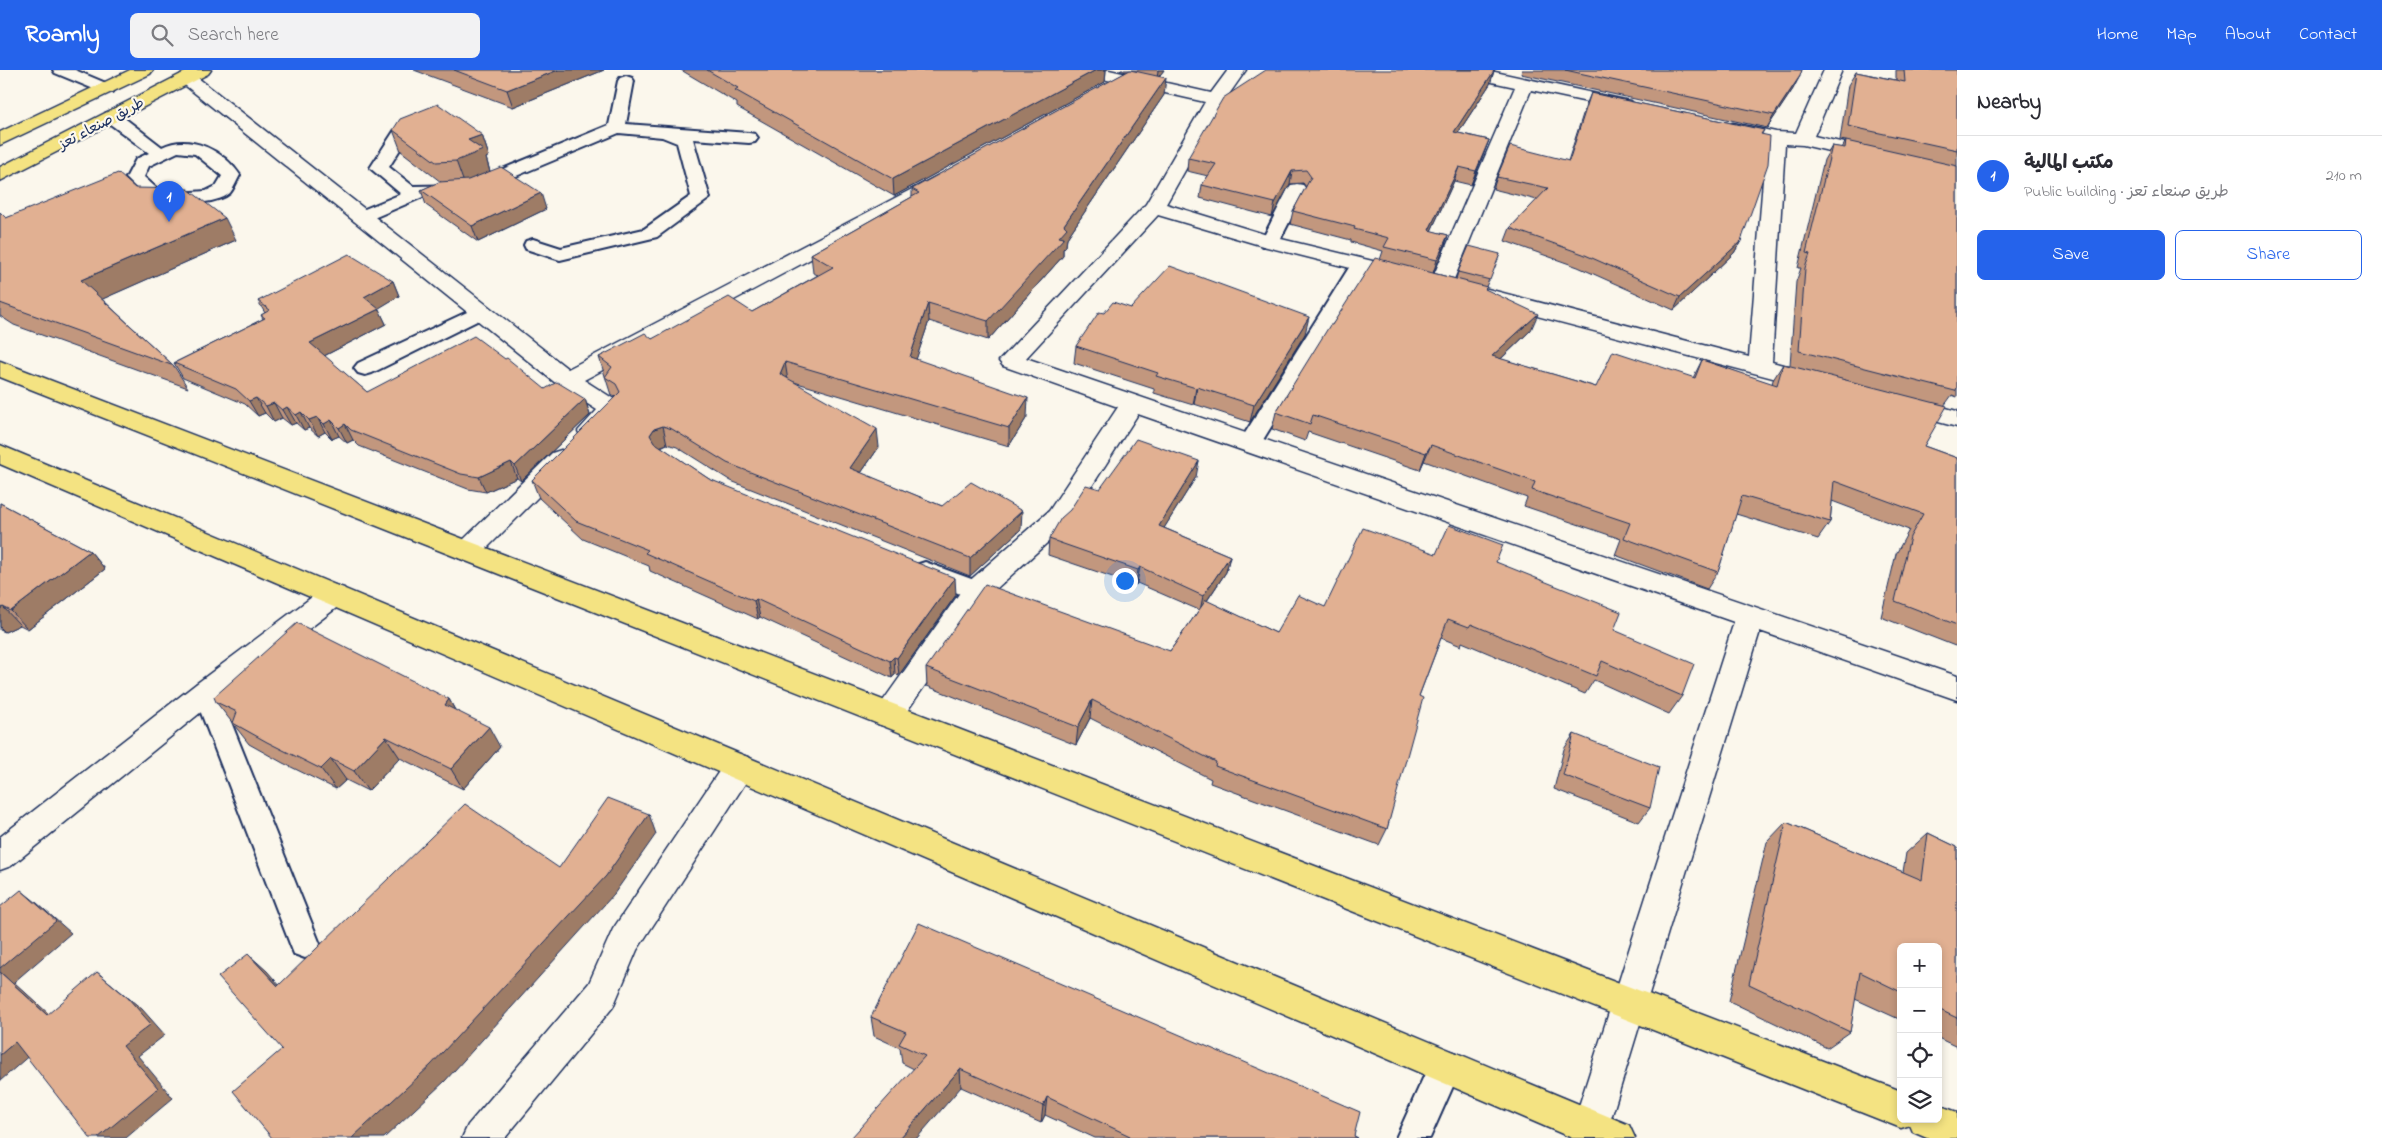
<!DOCTYPE html>
<meta charset="utf-8">
<style>
:root{--surface:#fff;--page:#f2f2f3;--text:#2b2b33;--muted:#7c7c81;--line:#e1e1e2;--accent:#2563eb}
body{margin:0;font-family:"Indie Flower","Playpen Sans Arabic",sans-serif;background:var(--page);color:var(--text)}
.controls{position:absolute;right:15px;bottom:15px;display:grid;overflow:hidden;border-radius:8px;box-shadow:0 2px 8px #0003}
.controls button{width:45px;height:45px;display:grid;place-items:center;padding:0;border:0;border-bottom:1px solid var(--line);background:var(--surface);color:var(--text);font:25px sans-serif}
.you{position:absolute;left:1124px;top:510px;width:18px;height:18px;margin:-12px;border:4px solid #fff;border-radius:50%;background:#1a73e8;box-shadow:0 0 0 8px #1a73e833}
.badge{display:grid;place-items:center;width:32px;height:32px;border-radius:50%;background:var(--accent);color:#fff;font-size:16px;font-weight:700}
.pin{position:absolute;translate:-50% -41px;filter:drop-shadow(0 1px 2px #0008)}
.pin::after{content:'';position:absolute;top:26px;width:18px;height:15px;background:inherit;clip-path:polygon(0 0,100% 0,50% 100%)}
.list{margin:0;padding:0;list-style:none}
h2{display:flex;justify-content:space-between;align-items:center;height:65px;margin:0;padding:0 20px;font-size:21px}
h2 small{font-size:16px;font-weight:400;color:var(--muted)}
.list li{display:grid;grid-template-columns:32px 1fr auto;gap:15px;align-items:center;box-sizing:border-box;height:80px;padding:0 20px;border-top:1px solid var(--line)}
.list b{display:block;font-size:19px;white-space:nowrap}
.list p{margin:0;font-size:16px;white-space:nowrap;color:var(--muted)}
.list em{font-size:16px;font-style:normal;color:var(--muted)}
.actions{display:flex;gap:10px;padding:15px 20px}
.actions a{flex:1;padding:11px 0;border:1px solid var(--accent);border-radius:8px;text-align:center;font-size:18px;color:var(--accent)}
.actions .main{background:var(--accent);color:#fff}
.icon{flex:none;width:28px;height:28px;fill:none;stroke:currentColor;stroke-width:2;stroke-linecap:round;stroke-linejoin:round}
.map{position:relative;flex:none;width:1957px;height:1068px;overflow:hidden}
header{display:flex;align-items:center;gap:30px;box-sizing:border-box;height:70px;padding:0 25px;background:var(--accent);color:#fff}
header strong{font-size:24px}
nav{display:flex;gap:28px;margin-inline-start:auto;font-size:18px}
.search{width:350px;height:45px;background:var(--page);display:flex;align-items:center;gap:12px;box-sizing:border-box;padding:0 18px;border-radius:8px;color:var(--muted);font-size:19px}
main{display:flex}
aside{flex:1;background:var(--surface)}
.map>svg:first-child{display:block}
</style>
<header>
<strong>Roamly</strong>
<div class="search"><svg class="icon" aria-label="search" viewBox="0 0 24 24"><circle cx="10" cy="10" r="6"/><path d="M15 15l6 6"/></svg>Search here</div>
<nav><a>Home</a><a>Map</a><a>About</a><a>Contact</a></nav>
</header>
<main>
<div class="map">
<svg width="1957" height="1068" viewBox="0 0 1957 1068">
<rect width="100%" height="100%" fill="#fbf7ec"/>
<filter id="ink" filterUnits="userSpaceOnUse"><feTurbulence type="fractalNoise" baseFrequency=".02" numOctaves="2"/><feDisplacementMap in="SourceGraphic" scale="10" xChannelSelector="R" yChannelSelector="G"/><feConvolveMatrix kernelMatrix="1 2 1 2 8 2 1 2 1" color-interpolation-filters="sRGB"/></filter>
<g filter="url(#ink)">
<g fill="none" stroke-linecap="round" stroke-linejoin="round">
<g stroke="#1b2f5e" stroke-width="4">
<path id="service" d="M53,0H75L113,16L115,19L113,22H101L55,3Z
M626,6L632,8L634,11L626,54L749,63L755,64L758,68L755,72L749,73L693,69L710,128L657,167L560,190L526,179L524,175L526,171L533,169L561,178L644,159L691,126L677,73L662,67L619,63L473,124L425,126L362,153L355,151L353,147L355,143L401,124L370,98L394,61H406L409,65L389,97L413,116L464,115L609,55L618,11L620,8Z
M112,42L118,43L162,77C190,63 224,81 240,105C237,110 234,118 230,123C217,135 177,134 159,135L153,134L126,108L136,89L149,83L106,51L104,47L106,43ZM178,82L195,84L222,106L216,116L206,121L163,124L144,107L149,96Z
M1297,114L1303,115L1306,119L1279,172L1277,176H1263L1261,172L1288,119L1291,115Z
M1360,190L1367,192L1370,196L1258,378L1250,381L1242,378L1239,373L1242,368L1350,196L1353,192Z
M480,236L487,238L490,242L487,246L372,303L365,305L358,303L354,298L358,293Z
M925,492L985,514L988,521L985,528L976,530L916,507L913,501L916,495Z
M206,611L215,614L219,622L320,874L316,884L305,888L294,884L290,874L193,622L197,614Z
M1446,980L1458,984L1462,996L1430,1068H1396L1434,984Z"/>
</g>
<g stroke="#1b2f5e" stroke-width="3">
<path id="minor" d="M1076,0H1109L1211,23L1228,0H1246L1225,30L1166,134L1277,168L1414,201L1417,206L1414,211L1406,212L1263,176L1158,145L1026,288L1957,606V630L1760,561L1605,1068H1577L1572,1058L1734,552L1138,344L1067,455L986,528L898,654L888,657L878,654L873,645L966,514L1049,441L1118,337L1003,296L999,291L1146,134L1205,32L1085,5L1079,4Z
M1452,0H1486L1625,30L1631,31L1634,35L1631,39L1625,40L1531,20L1452,214L1449,219L1441,220L1433,219L1430,214L1515,17L1455,4Z
M1824,0H1842L1814,66L1875,80L1878,84L1875,88L1868,90L1803,75L1785,74L1772,292L1823,306L1827,311L1823,316L1815,319L1472,229L1469,224L1472,219L1480,217L1749,287L1766,72L1726,63L1724,59L1726,55L1733,53L1776,62L1796,63Z
M187,3L193,4L568,299L937,106L944,104L951,106L954,110L951,114L584,310L620,333L624,339C615,354 600,372 581,367L578,361L597,340L558,315L181,12L178,8L181,4Z
M1905,327L1957,341V357L1897,341L1893,335L1897,329Z
M561,380L570,383L573,389L570,395L477,488L468,491L459,488L455,481L459,474L552,383Z
M334,515L344,518L348,525L344,532L216,630L11,796L0,800V767L196,614L324,518Z
M739,684L750,688L754,697L750,706L637,880L613,937L505,1068H462L468,1055L589,913L613,859L728,688Z"/>
</g>
<g stroke="#1b2f5e" stroke-width="3">
<path id="primary" d="M0,291L1901,1021V1049H1938V1035L1957,1042V1068H1927L1913,1062L1910,1055L1901,1058L0,307Z
M0,375L1629,1055L1635,1068H1572L0,394Z"/>
</g>
<g stroke="#1b2f5e" stroke-width="3">
<path id="trunk" d="M130,0H153L150,4L0,75V62Z
M189,0H211L208,4L0,111V97Z"/>
</g>
<use href="#service" fill="#fbf7ec" fill-rule="evenodd"/>
<use href="#minor" fill="#fbf7ec" fill-rule="evenodd"/>
<use href="#primary" fill="#f4e382" fill-rule="evenodd"/>
<use href="#trunk" fill="#f4e382" fill-rule="evenodd"/>
</g>
<path fill="#c2977e" stroke="#1b2f5e" d="M414,0H604L513,37Z
M681,0H1106L1105,12L894,126L737,37V33Z
M1118,0H1164L1159,6L1164,25L1067,168L1066,176L1063,179V186L988,270L929,251L916,289L1027,347L1009,376L794,312L879,377L861,403L942,436L1021,459L970,506L731,411L677,377L667,374L661,377L709,409L956,525L899,605L895,604L892,608L760,547L758,549L650,501L649,496L583,469L539,428L532,410L615,327L611,325L599,287L652,269L752,242L818,205L813,203L811,184L912,127V119L1127,2Z
M1522,0H1802L1793,19L1767,58L1521,4Z
M1896,0H1957V327L1952,325L1944,336L1924,376L1957,388V574L1955,576L1881,547L1896,484L1909,460L1832,431L1830,452L1818,469L1736,444L1718,502L1707,519L1615,485L1621,469L1524,436L1527,428L1424,391L1420,400L1308,362L1305,371L1272,359L1276,342L1332,255L1380,190L1383,181L1351,172V170L1290,154L1293,141L1306,117L1303,113L1290,114L1272,147L1200,128L1202,115L1208,106L1187,101L1188,88L1494,1L1490,14L1458,63L1489,70L1484,83L1471,115L1454,111L1431,161L1448,165L1444,178L1433,203L1456,209L1458,202L1500,184L1485,219L1531,260L1501,289L1596,317L1693,308L1702,290L1772,314L1773,310L1783,294L1790,295L1796,212L1801,198H1798L1824,90L1832,76L1842,78L1846,71L1840,70L1848,15L1856,2L1896,10Z
M1591,23L1764,60L1762,64L1741,171L1734,183L1674,240L1578,197L1505,171L1510,158L1537,130L1493,119L1497,107L1568,91L1586,35Z
M393,60L482,65L489,86L486,88L490,101L546,139L478,172L426,135L421,120L441,112L401,81Z
M135,118L236,170L102,229L174,296L188,318L14,255L0,246V142L6,148Z
M393,211L399,226L378,238L386,254L324,286L367,322L545,319L585,329L590,345L521,411L517,408L486,422L468,419L359,376L353,370L347,373L339,366L332,369L325,362L318,366L309,358L304,360L296,353L291,355L282,348L274,352L265,343L258,346L245,334L183,308L174,293L263,249L261,245L265,243L258,231Z
M1131,238L1305,264L1250,352L1194,334L1193,335L1154,323V319L1074,293L1076,276L1104,243Z
M1196,407L1164,458L1230,486L1226,502L1207,531L1276,563L1325,537L1436,484L1496,492L1614,560L1682,626L1669,644L1594,610L1585,624L1462,572L1461,576L1441,568L1419,626L1387,759L1379,775L1210,713L1211,709L1090,648L1076,675L927,616L926,598L1170,581L1199,540L1137,513L1136,515L1048,485L1049,469L1100,419Z
M0,433L90,481L105,499L28,559L20,555L5,562L0,560Z
M449,629L455,640L500,677L463,719L400,688L368,721L346,710L336,719L283,693L249,674L216,632Z
M1574,664L1650,738L1639,752L1554,719L1564,679Z
M1786,752L1903,802L1906,783L1928,763L1957,777V977L1938,968V877H1901V950L1855,929L1850,962L1827,978L1729,931L1767,772Z
M871,947L1354,1066L1358,1068H1095L1045,1045L1041,1053L961,1017L914,999L902,993L900,978L874,966Z"/>
<path fill="#9e7b66" stroke="#1b2f5e" d="M558,0H604L513,37L507,20Z
M1096,0H1106L1105,12L894,126L893,109Z
M1158,0H1164L1157,9Z
M1494,1L1490,14L1450,75L1454,62Z
M1800,6L1793,19L1767,58L1774,45Z
M1166,8L1164,25L1067,168L1066,176L1063,179V186L988,270V251L1059,167L1064,155Z
M482,65L489,86L486,88L490,102L464,113L456,91L468,70Z
M1489,70L1484,83L1471,115L1476,101Z
M1459,97L1454,111L1425,174L1429,160Z
M1292,101L1290,114L1272,147L1275,133Z
M541,123L546,139L478,172L472,156Z
M225,148L236,170L96,232L81,210Z
M1448,165L1444,178L1433,204L1437,190Z
M1741,171L1734,183L1674,240L1680,227Z
M393,211L399,226L371,243L364,227Z
M928,233L929,251L911,305L910,287Z
M379,239L386,254L318,289L310,273Z
M1538,244L1531,260L1486,303L1492,286Z
M1309,247L1305,264L1250,352L1254,335Z
M785,292L788,311L780,304Z
M1197,317L1194,334L1193,335L1196,318Z
M256,328L265,343L258,346L249,331Z
M1028,328L1027,347L1009,376V358Z
M585,329L590,345L521,411L515,396Z
M274,333L282,348L274,352L266,336Z
M287,337L296,353L291,355L282,340Z
M301,342L309,358L304,360L296,345Z
M317,347L325,362L318,366L309,350Z
M331,350L339,366L332,369L324,354Z
M345,354L353,370L347,373L339,358Z
M663,356L667,374L659,377L655,383L650,365L654,359Z
M877,359L879,377L852,416L850,398Z
M1431,375L1424,391L1420,400L1426,383Z
M1199,391L1196,407L1156,471L1159,456Z
M511,392L517,408L486,422L479,407Z
M1022,441L1021,459L970,506V488Z
M90,481L105,499L28,559L11,541Z
M1230,486L1226,502L1200,541L1203,526Z
M1140,497L1137,513L1136,515L1138,500Z
M955,508L956,525L899,605L897,588Z
M756,529L760,547L758,549L754,531Z
M3,537L20,555L5,562L0,557V539Z
M894,587L895,604L892,608L890,591Z
M449,629L460,650L445,635Z
M1092,630L1090,648L1076,675L1078,657Z
M489,657L500,677L463,719L451,699Z
M386,667L400,688L368,721L354,701Z
M331,689L346,710L336,719L321,699Z
M649,744L656,764L614,824L445,1011L384,1068H352Z
M21,820L37,833L71,863L14,912L63,957L47,945L0,902V898Z
M248,884L267,901L295,933L278,916Z
M97,902L142,939L165,965L138,986L173,1028L126,1068H98L123,976Z
M15,972L32,983L0,1011V985Z
M960,999L961,1017L917,1068H900Z
M1047,1027L1045,1045L1041,1053L1043,1036Z"/>
<path fill="#e1b092" stroke="#1b2f5e" d="M454,0H558L507,20Z
M707,0H1096L893,109L735,20L738,18Z
M1130,0L1166,8L1064,155L1067,158L1059,167L1064,168L988,251L928,233L910,287L1028,328L1009,358L785,292L780,304L877,359L850,398L942,436L971,412L1022,441L970,488L727,393L672,359L663,356L654,359L650,365L654,372L709,409L955,508L897,588L894,587L890,591L756,529L754,531L645,483L648,480L576,451L532,410L620,322L616,314L605,307L612,297L599,287L645,263L652,269L729,227L752,242L833,197L811,184L919,123L912,119Z
M1266,0H1491L1494,1L1454,62L1489,70L1476,101L1459,97L1429,160L1448,165L1437,190L1384,177L1389,168L1354,159L1355,157L1293,141L1311,107L1306,100L1292,101L1275,133L1202,115L1216,94L1188,88L1223,28Z
M1565,0H1802L1800,6L1774,45Z
M1904,0H1957V80L1848,56L1856,2L1905,12Z
M1591,23L1764,60L1761,64L1770,66L1768,94L1741,171L1680,227L1583,184L1510,158L1548,118L1497,107L1510,76L1569,91Z
M438,34L482,65L468,70L483,80L456,91L436,92L393,60L400,49Z
M1846,71L1957,96V318L1955,321L1799,281L1805,198L1810,184L1806,183L1832,76L1845,78Z
M501,97L541,123L472,156L421,120L439,112L468,110Z
M118,103L135,118L188,119L225,148L81,210L174,296L0,233V142L6,148Z
M1469,176L1500,184L1490,210L1458,202Z
M349,184L393,211L364,227L379,239L310,273L367,322L474,266L505,289L507,288L545,319L557,312L585,329L515,396L511,392L479,407L461,404L351,360L345,354L339,358L331,350L324,354L317,347L309,350L301,342L296,345L287,337L282,340L274,333L266,336L256,328L249,331L236,319L174,293L265,248L261,245L270,240L258,231Z
M1375,188L1487,217L1485,219L1538,244L1492,286L1596,317L1613,281L1695,308L1702,290L1777,315L1783,294L1947,336L1924,376L1957,388V555L1895,531L1910,467L1923,444L1834,411L1830,452L1742,426L1718,502L1624,468L1630,453L1532,420L1535,412L1431,375L1426,383L1313,345L1310,354L1276,342L1330,255H1332Z
M1170,196L1309,247L1254,335L1197,317L1196,318L1156,306L1158,303L1076,276L1099,242L1104,243L1113,232L1131,238Z
M1136,369L1199,391L1159,456L1230,486L1203,526L1140,497L1138,500L1049,469L1061,448L1070,440L1086,415L1100,419Z
M0,433L90,481L11,541L3,537L0,539Z
M1449,455L1503,475L1496,492L1621,542L1614,560L1694,594L1682,626L1602,591L1596,606L1471,554L1469,557L1448,549L1419,626L1423,628L1387,759L1215,696L1216,692L1092,630L1078,657L926,598L985,514L1170,581L1206,530L1276,563L1298,525L1325,537L1363,458L1436,484Z
M297,553L449,629L445,635L489,657L451,699L386,667L354,701L331,689L321,699L267,672L233,653L237,642L216,632L214,627Z
M1574,664L1659,697L1650,738L1563,705Z
M608,728L649,744L606,806L431,995L352,1068H272L233,1021L282,979L218,907L248,884L278,916L465,734L559,798Z
M1786,752L1922,810L1928,763L1957,777V948L1938,939V877H1901V922L1860,902L1850,962L1749,914Z
M21,820L56,851L0,898V837Z
M919,853L1360,1042L1354,1066L1358,1068H1129L1130,1066L1047,1027L1043,1036L960,999L900,1068H851L925,986L899,974L906,962L871,947Z
M0,902L47,945L97,902L128,928L151,954L123,976L158,1018L98,1068H90L15,972L0,985Z"/>
</g>
<g text-anchor="middle" stroke-width="4.5" stroke-linejoin="round" paint-order="stroke">
<g font-size="15" fill="#1b2f5e" stroke="#fbf7ec">
<text transform="translate(101 53) rotate(-28)" y="5">طريق صنعاء تعز</text>
</g>
</g>
</svg>
<div class="controls">
<button>+</button>
<button>−</button>
<button><svg class="icon" aria-label="locate" viewBox="0 0 24 24"><circle cx="12" cy="12" r="6"/><path d="M12 2v4M12 18v4M2 12h4M18 12h4"/></svg></button>
<button><svg class="icon" aria-label="layers" viewBox="0 0 24 24"><path d="M12 4l9 5-9 5-9-5zM3 14l9 5 9-5"/></svg></button>
</div>
<div class="you"></div>
<div class="pin badge" style="left:169px;top:152px">1</div>
</div>
<aside>
<h2>Nearby<small></small></h2>
<ul class="list">
<li><span class="badge">1</span><div><b>مكتب المالية</b><p>Public building · طريق صنعاء تعز</p></div><em>210 m</em></li>
</ul>
<div class="actions"><a class="main">Save</a><a>Share</a></div>
</aside>
</main>
